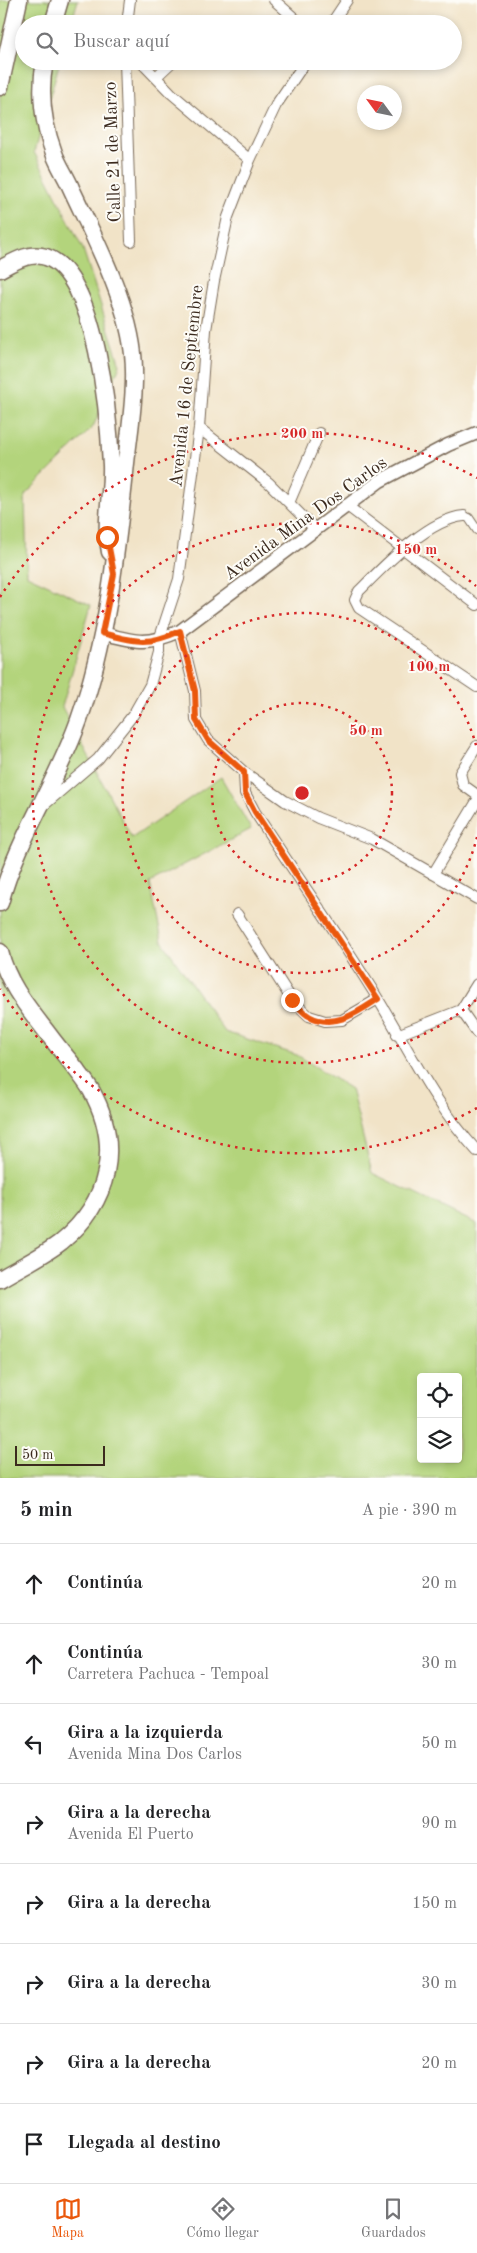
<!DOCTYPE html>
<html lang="es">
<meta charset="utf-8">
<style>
:root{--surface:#fff;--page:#f2f2f2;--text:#202124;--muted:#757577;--line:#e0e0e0;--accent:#ea580c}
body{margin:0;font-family:"Old Standard TT",serif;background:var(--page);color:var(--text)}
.controls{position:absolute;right:15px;bottom:15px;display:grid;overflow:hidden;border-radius:5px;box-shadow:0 2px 8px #0003}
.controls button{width:45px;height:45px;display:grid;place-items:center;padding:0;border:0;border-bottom:1px solid var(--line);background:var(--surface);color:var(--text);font:25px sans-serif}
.compass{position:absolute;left:357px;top:85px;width:45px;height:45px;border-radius:50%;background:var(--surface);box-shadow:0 2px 8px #0003;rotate:303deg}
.scale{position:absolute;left:15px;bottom:12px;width:90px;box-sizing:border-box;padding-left:5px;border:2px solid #3b2a1e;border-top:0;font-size:14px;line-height:18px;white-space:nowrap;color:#3b2a1e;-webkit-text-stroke:4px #fdfcf7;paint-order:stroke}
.stop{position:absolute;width:15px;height:15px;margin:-11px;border:4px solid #ea580c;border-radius:50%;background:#fff}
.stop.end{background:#ea580c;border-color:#fff;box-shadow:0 1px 5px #0008}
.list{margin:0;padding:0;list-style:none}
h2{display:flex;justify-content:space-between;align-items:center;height:65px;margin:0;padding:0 20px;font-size:21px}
h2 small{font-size:16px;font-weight:400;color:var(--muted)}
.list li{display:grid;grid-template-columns:32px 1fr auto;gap:15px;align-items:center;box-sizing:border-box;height:80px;padding:0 20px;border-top:1px solid var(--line)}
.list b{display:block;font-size:19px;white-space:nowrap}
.list p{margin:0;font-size:16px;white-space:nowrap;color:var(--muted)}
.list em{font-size:16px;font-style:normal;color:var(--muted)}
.icon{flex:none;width:28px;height:28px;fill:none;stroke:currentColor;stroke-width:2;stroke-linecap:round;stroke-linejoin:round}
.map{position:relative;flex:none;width:477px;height:1478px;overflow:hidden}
.search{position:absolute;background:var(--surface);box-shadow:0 2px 8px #0003;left:15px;right:15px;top:15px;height:55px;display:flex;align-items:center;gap:12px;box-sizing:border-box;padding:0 18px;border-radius:28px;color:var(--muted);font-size:19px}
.sheet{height:705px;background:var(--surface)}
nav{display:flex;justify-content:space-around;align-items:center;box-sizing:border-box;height:70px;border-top:1px solid var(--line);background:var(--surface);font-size:14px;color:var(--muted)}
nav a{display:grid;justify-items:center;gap:2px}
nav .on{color:var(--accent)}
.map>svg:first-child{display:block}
</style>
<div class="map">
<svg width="477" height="1478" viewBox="0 0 477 1478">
<rect width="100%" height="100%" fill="#fdfcf7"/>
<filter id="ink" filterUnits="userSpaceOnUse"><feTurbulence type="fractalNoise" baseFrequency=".02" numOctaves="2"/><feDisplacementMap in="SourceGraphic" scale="10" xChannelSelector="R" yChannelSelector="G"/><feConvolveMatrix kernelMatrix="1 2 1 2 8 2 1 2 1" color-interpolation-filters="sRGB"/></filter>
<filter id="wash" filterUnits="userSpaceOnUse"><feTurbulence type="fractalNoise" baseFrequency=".0096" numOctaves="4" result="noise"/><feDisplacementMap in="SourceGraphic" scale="20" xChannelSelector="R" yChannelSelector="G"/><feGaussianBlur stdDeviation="1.12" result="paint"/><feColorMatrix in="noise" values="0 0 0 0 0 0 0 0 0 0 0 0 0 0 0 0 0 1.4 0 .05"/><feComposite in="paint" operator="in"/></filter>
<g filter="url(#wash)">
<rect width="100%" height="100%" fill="#f1e3c7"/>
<path fill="#b3d47b" stroke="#777f4c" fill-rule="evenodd" d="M0,0H78L71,24H24V61H60L34,152L83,249L120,365L93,427L25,495L27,575L91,605L62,707L132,838L221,777L251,829L150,883L162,941L225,1032L297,1055L351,1089L372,1173L477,1224V1478H0ZM421,1377H458V1459H421Z"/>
</g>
<g filter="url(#ink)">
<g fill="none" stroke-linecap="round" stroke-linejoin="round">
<g stroke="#7b6b59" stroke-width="10">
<path id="pedestrian" d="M464,516L469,518L477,530"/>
</g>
<g stroke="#7b6b59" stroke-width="12">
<path id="minor" d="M274,0L301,24
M127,24L130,0
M331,24L347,0
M125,61L131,241
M140,61L171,93L250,160
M156,77L173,61
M199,428L269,483L314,528
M289,503L319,433
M346,505L477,605
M464,516C428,519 383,567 359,591L355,600L359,608L477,687
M180,631L195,691L196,720L208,740L244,772L285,801L318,818L372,839L477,899
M477,746L460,773L463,785L477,795
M244,772L245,793L255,812C295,874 339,935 378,999C409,1050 436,1107 477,1151
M43,806L98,759L133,715L150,685L159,652V640L179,579L199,428L206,330L214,281L228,217L250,160L276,105L306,61
M433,874L477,801
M237,914L292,1000L309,1016L325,1021L342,1020L378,999
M461,1010L477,1033
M397,1035L461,1010L477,984"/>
</g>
<g stroke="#7b6b59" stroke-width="15">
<path id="tertiary" d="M102,633C136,642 147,646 180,631L380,481L448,445L477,433"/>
</g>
<g stroke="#7b6b59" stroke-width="19">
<path id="primary" d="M53,24L60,0
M0,87L19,0
M0,269C15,261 29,252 46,257C97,274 109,419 111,465C112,494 104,523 110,552
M0,903C17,839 57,783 79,720C107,640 116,556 125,473C128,439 135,405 134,371C134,311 96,242 71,188C66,176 58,165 54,153C43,124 39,91 45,61
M0,952C8,986 31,1011 52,1039C64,1055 80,1072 91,1090C122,1145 110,1202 61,1242C43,1256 20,1267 0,1279"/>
</g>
<use href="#pedestrian" stroke="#fff" stroke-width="8"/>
<use href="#minor" stroke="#fff" stroke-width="10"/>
<use href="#tertiary" stroke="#fff" stroke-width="12"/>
<use href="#primary" stroke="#fff" stroke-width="16"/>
</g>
</g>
<g fill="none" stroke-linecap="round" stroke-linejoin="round" filter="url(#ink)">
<path stroke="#ea580c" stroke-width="6" d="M107,537L114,574L102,633C136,642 147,646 180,631L195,691L196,720L208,740L244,772L245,793L255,812L378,999C358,1012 334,1030 309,1016C303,1013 297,1005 292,1000"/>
</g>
<g fill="none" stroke="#d62828" stroke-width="2.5" stroke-dasharray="2.5 5">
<circle cx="302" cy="793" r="90"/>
<path d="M477 837A180 180 0 1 1 477 749"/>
<path d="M476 1000A270 270 0 1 1 476 586"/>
<path d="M477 1108A360 360 0 0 1 0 989M0 597A360 360 0 0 1 477 478"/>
</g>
<g text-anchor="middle" stroke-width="4" stroke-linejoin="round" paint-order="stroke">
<g font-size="18" fill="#3b2a1e" stroke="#fdfcf7">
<text transform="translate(112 152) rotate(-92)" y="6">Calle 21 de Marzo</text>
<text transform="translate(186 386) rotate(-84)" y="6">Avenida 16 de Septiembre</text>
<text transform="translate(305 518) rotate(-36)" y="6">Avenida Mina Dos Carlos</text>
</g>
</g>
<circle cx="302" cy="793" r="8" fill="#d62828" stroke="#fdfcf7" stroke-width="2.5"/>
<g font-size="15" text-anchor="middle" font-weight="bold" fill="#d62828" stroke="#fdfcf7" stroke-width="4" stroke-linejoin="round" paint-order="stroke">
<text x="302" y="438">200 m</text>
<text x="416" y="554">150 m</text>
<text x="429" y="671">100 m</text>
<text x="366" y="735">50 m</text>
</g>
</svg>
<div class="controls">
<button><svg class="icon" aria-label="locate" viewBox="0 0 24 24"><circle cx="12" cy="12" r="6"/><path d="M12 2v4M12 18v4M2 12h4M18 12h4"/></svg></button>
<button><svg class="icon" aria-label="layers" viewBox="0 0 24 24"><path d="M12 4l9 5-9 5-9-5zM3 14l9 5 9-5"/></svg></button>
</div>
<svg class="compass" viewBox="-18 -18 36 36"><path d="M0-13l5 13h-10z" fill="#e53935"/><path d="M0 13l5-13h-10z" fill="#757577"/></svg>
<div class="scale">50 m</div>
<div class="stop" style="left:107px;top:537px"></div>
<div class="stop end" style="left:292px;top:1000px"></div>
<div class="search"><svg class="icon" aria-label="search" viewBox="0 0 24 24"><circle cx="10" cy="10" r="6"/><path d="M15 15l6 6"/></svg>Buscar aquí</div>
</div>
<section class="sheet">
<h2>5 min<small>A pie · 390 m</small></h2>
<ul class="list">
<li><svg class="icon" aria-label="ahead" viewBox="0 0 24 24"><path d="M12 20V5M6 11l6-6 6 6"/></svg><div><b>Continúa</b></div><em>20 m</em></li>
<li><svg class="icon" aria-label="ahead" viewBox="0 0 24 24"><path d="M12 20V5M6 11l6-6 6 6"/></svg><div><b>Continúa</b><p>Carretera Pachuca - Tempoal</p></div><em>30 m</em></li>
<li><svg class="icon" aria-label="left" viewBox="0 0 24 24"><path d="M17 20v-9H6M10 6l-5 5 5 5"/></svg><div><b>Gira a la izquierda</b><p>Avenida Mina Dos Carlos</p></div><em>50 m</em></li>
<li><svg class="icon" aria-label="right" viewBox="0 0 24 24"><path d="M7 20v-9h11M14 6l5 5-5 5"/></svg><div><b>Gira a la derecha</b><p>Avenida El Puerto</p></div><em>90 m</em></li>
<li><svg class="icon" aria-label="right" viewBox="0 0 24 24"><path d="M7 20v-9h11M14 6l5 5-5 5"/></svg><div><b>Gira a la derecha</b></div><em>150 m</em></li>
<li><svg class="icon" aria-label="right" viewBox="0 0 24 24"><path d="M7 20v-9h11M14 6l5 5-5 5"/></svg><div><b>Gira a la derecha</b></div><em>30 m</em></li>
<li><svg class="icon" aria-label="right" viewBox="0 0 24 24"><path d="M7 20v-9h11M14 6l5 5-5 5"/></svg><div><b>Gira a la derecha</b></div><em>20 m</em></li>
<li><svg class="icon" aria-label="arrive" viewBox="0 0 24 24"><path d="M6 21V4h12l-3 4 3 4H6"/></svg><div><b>Llegada al destino</b></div></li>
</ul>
</section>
<nav>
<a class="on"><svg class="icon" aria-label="map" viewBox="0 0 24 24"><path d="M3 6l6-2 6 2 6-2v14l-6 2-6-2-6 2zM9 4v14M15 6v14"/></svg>Mapa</a>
<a><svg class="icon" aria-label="directions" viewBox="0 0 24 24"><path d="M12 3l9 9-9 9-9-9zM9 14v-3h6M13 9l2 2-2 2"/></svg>Cómo llegar</a>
<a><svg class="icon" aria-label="saved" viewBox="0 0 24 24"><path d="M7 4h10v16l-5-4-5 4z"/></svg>Guardados</a>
</nav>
